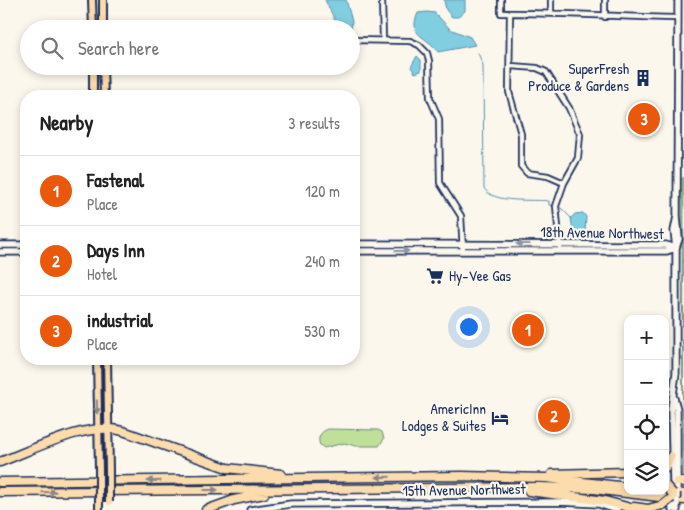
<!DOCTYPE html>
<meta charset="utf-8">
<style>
:root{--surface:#fff;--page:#f6f6f6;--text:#222;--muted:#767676;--line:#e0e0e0;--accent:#ea580c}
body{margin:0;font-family:"Patrick Hand",sans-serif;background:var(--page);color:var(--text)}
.controls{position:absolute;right:15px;bottom:15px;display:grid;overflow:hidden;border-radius:10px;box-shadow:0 2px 8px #0003}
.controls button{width:45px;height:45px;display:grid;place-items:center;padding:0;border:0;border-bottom:1px solid var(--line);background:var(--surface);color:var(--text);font:25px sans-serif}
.you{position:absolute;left:468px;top:326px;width:18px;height:18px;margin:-12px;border:4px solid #fff;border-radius:50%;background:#1a73e8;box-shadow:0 0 0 8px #1a73e833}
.badge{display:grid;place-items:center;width:32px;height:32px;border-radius:50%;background:var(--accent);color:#fff;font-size:16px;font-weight:700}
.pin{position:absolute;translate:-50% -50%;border:2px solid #fff;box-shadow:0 1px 5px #0006}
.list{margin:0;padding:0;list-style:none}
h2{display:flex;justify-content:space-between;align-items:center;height:65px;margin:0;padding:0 20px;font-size:21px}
h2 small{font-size:16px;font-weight:400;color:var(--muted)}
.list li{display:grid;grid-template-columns:32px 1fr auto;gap:15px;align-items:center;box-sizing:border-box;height:70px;padding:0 20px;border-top:1px solid var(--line)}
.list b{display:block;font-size:19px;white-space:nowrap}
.list p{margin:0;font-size:16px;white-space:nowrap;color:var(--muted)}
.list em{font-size:16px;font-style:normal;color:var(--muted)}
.icon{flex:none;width:28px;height:28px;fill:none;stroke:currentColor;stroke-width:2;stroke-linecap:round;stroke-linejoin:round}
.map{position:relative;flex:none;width:684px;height:510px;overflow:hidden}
.search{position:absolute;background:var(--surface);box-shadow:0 2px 8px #0003;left:20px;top:20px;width:340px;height:55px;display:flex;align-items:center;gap:12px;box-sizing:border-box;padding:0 18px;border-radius:28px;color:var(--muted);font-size:19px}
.panel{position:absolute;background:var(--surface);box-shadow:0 2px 8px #0003;left:20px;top:90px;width:340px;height:275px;border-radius:20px}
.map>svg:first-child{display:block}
</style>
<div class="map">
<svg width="684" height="510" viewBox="0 0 684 510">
<rect width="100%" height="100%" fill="#fbf7ec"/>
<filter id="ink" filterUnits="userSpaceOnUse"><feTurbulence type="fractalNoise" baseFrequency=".02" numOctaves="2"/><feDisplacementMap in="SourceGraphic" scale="10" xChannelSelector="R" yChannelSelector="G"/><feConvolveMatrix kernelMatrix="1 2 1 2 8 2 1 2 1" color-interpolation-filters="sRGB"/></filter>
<g filter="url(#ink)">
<path fill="#bee099" stroke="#6c887c" d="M682,178H684L683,479Z
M328,429L378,430L382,432L384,439L379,446H356L344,443L324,448L320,445C317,438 320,432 328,429Z"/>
<path fill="#81cee0" stroke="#588eac" d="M325,0H346L352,21L351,32V29H336L334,18Z
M444,0H465V11L458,17H452L446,10Z
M427,12L435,13L450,29L470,37L475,45L438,52C428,36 407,37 418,13Z
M417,56L421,60V71L415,73L411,67Z
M583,213L586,217L585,232L573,231L571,218L575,214Z"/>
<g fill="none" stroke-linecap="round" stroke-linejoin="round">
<path stroke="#588eac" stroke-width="1" d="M478,53L483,65L484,188C492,204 532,199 549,201V205L553,206
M561,208L571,218"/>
<g stroke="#1b2f5e" stroke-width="8">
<path id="street" d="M382,0L383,40
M501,0V13C560,12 618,17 677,18
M551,12V0
M510,13L509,92L521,134V166L527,173L548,176L564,183
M605,17V0
M351,40L410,41L419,45L427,53L429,61L430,98L439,119L440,183L461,216L463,251
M511,66L537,68L546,72L569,108L580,134L578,158L564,183L556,206L560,247"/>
</g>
<g stroke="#1b2f5e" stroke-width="9">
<path id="secondary" d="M354,244L666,245L676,248
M0,245H26
M676,248L679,239L677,216L678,0
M354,251H667L676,248
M0,252H26
M674,398L677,409V493
M673,484L671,409L676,373V248L674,231L677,216
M250,510L291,504L560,502L598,504L617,510
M672,510V503
M677,510V500"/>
</g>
<g stroke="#1b2f5e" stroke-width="10">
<path id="primary" d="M92,0L93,29
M103,0V29
M93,66V96
M103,66L104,96
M97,359L99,470
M107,359L109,470
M99,502V510"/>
</g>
<g stroke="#1b2f5e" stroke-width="11">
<path id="highway" d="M0,462C33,450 89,420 123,431L227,468L281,474
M665,468L671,456
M552,474L628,472
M0,482L462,476L546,478L628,487
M677,482H684
M529,491L605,501L638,510
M662,491L684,494
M0,492L540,487L594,489L684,500
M634,507L648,509L663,505
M206,510L234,500L264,494"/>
</g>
<use href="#street" stroke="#fbf7ec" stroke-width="4.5"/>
<use href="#secondary" stroke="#fbf7ec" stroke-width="5.5"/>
<use href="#primary" stroke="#fcdcac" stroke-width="6"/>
<use href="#highway" stroke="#fcdcac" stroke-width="8"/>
<g stroke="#1b2f5e" stroke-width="9" stroke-linecap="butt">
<path id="secondary-bridge" d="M677,500V493"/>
</g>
<g stroke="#1b2f5e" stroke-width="10" stroke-linecap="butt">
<path id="primary-bridge" d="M99,470V502
M109,470V502"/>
</g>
<g stroke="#1b2f5e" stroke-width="11" stroke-linecap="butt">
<path id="highway-bridge" d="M665,485L673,494
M663,505L673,497"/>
</g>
<use href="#secondary-bridge" stroke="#fbf7ec" stroke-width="5.5"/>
<use href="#primary-bridge" stroke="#fcdcac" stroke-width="6"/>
<use href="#highway-bridge" stroke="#fcdcac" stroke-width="8"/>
</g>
<defs><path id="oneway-solid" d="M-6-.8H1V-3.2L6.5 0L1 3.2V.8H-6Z" transform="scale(1.25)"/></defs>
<g fill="#8b93a5">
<use href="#oneway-solid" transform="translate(523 244) rotate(-180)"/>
<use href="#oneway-solid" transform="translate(402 251)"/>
</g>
<g fill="#8c8685">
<use href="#oneway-solid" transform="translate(97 407) rotate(89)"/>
<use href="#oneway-solid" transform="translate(383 477) rotate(179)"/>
<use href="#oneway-solid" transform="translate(154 481) rotate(179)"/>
<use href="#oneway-solid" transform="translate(211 490)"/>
<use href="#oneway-solid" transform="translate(49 492) rotate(-1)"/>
</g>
</g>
<defs>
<g id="building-bare" transform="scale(1.35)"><path d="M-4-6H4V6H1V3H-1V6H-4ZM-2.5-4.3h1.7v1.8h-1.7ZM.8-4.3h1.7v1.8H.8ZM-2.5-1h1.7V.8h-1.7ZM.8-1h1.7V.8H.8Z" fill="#1b2f5e" stroke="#fbf7ec" stroke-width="2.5" paint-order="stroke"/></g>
<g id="supermarket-bare" transform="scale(1.35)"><path d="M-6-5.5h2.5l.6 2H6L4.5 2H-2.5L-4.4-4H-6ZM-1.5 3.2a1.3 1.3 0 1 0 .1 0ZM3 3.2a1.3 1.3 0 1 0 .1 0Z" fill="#1b2f5e" stroke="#fbf7ec" stroke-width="2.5" paint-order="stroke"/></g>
<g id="hotel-bare" transform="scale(1.35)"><path d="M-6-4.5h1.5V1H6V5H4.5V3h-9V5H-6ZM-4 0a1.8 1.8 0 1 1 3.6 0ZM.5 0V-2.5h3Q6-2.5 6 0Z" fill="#1b2f5e" stroke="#fbf7ec" stroke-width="2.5" paint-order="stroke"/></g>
</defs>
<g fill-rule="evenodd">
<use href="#building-bare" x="643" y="78"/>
<use href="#supermarket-bare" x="435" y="276"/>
<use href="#hotel-bare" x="500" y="418"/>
</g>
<g text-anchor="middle" stroke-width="4.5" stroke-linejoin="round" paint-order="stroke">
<g font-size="15" fill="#1b2f5e" stroke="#fbf7ec" text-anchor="end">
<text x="629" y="74">SuperFresh<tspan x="629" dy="17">Produce &amp; Gardens</tspan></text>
<text x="449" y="281" text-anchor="start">Hy-Vee Gas</text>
<text x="486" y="414">AmericInn<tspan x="486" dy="17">Lodges &amp; Suites</tspan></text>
</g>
<g font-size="15" fill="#1b2f5e" stroke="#fbf7ec">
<text transform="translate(602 233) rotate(1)" y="5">18th Avenue Northwest</text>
<text transform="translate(464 490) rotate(-1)" y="5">15th Avenue Northwest</text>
</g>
</g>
</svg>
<div class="controls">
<button>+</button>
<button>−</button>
<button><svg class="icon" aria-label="locate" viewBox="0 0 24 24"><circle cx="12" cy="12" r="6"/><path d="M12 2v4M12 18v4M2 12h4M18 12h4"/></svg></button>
<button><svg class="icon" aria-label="layers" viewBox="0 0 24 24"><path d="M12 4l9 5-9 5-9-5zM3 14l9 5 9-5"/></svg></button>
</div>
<div class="you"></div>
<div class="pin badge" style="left:528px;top:330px">1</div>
<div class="pin badge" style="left:554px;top:416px">2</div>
<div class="pin badge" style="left:644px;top:119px">3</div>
<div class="search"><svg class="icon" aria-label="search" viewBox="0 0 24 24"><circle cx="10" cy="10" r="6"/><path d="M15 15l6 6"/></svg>Search here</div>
<section class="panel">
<h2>Nearby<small>3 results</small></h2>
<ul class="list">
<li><span class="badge">1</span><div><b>Fastenal</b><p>Place</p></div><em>120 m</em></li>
<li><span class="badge">2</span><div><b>Days Inn</b><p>Hotel</p></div><em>240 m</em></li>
<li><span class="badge">3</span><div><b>industrial</b><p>Place</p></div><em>530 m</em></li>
</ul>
</section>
</div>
